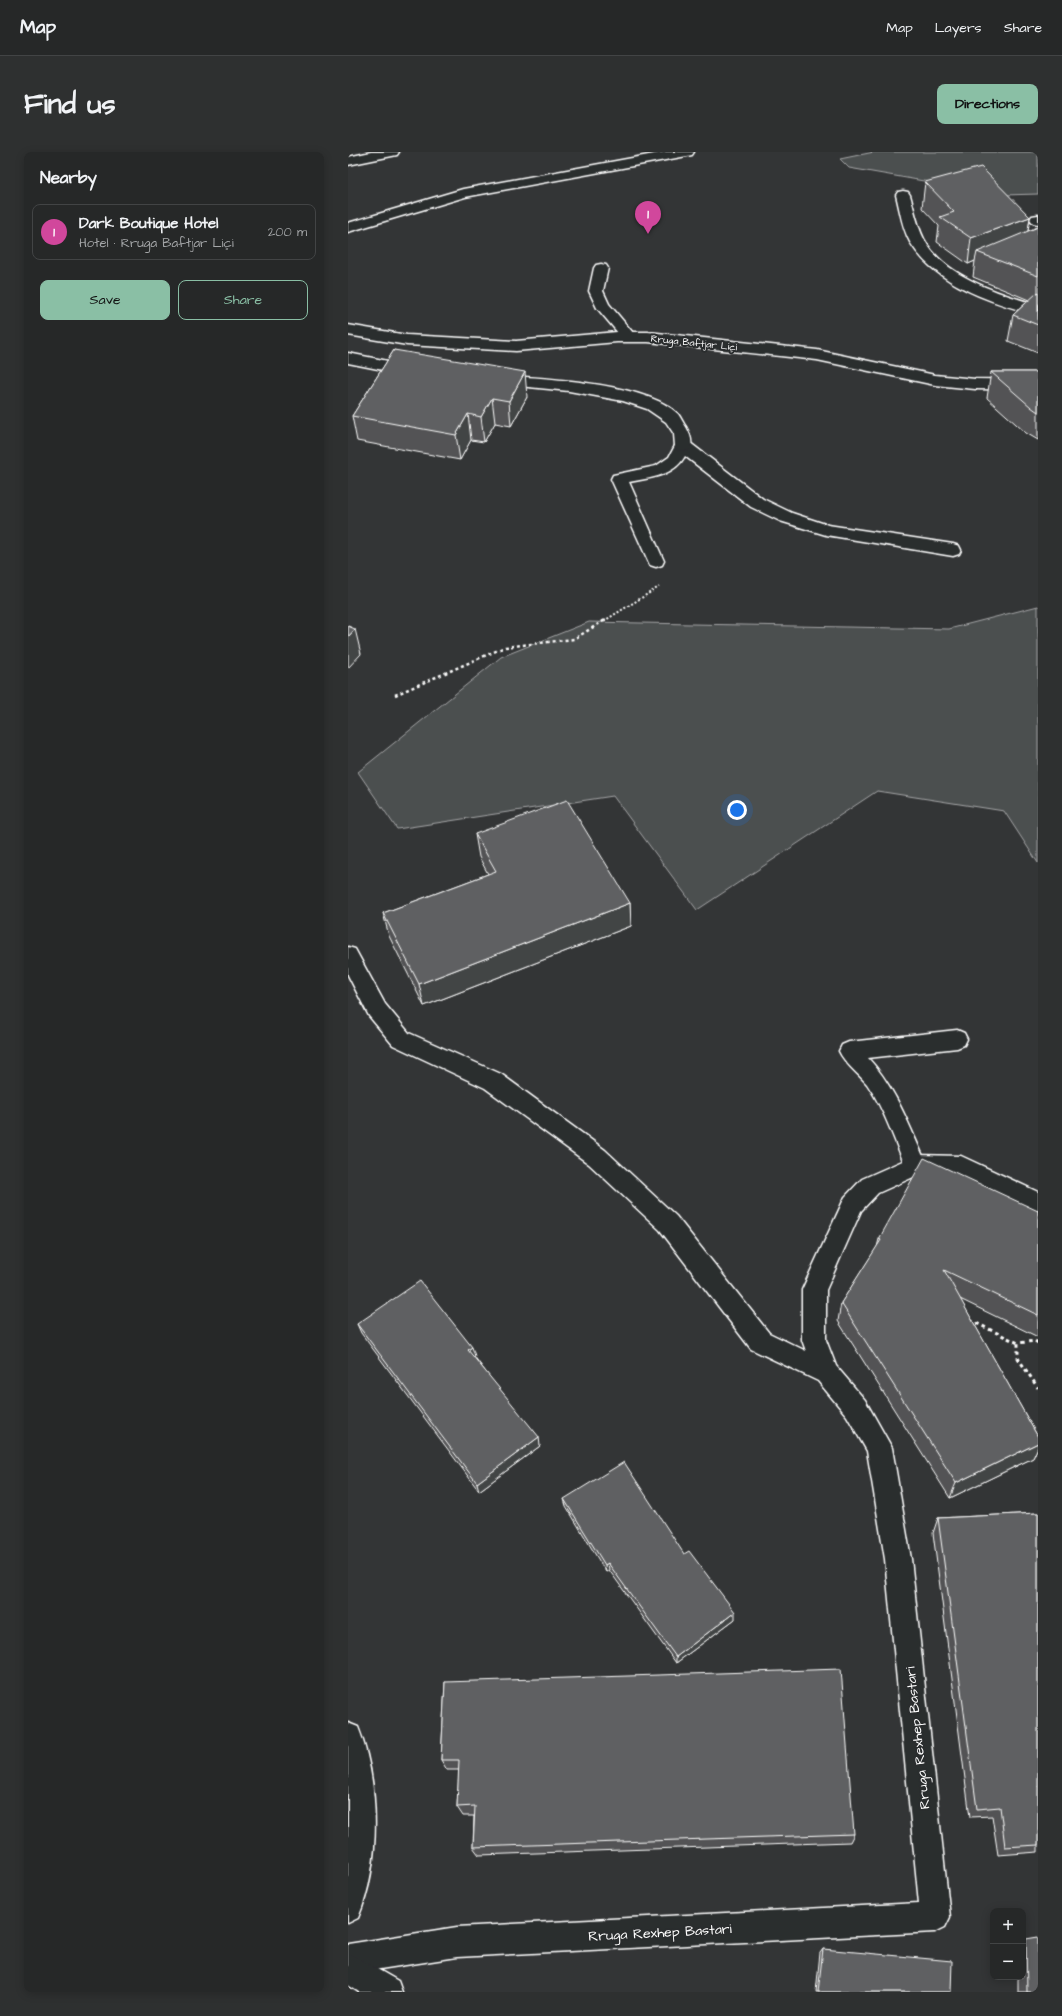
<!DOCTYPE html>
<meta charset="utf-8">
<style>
:root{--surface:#262828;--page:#2e3030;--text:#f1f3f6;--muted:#a4a6a8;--line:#424445;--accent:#8abfa5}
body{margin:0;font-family:"Architects Daughter",sans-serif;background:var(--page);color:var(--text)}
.controls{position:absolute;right:12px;bottom:12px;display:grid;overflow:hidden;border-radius:8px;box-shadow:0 2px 10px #0003}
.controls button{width:36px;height:36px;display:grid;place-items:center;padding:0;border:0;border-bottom:1px solid var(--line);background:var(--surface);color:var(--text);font:20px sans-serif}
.you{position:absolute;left:389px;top:658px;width:14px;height:14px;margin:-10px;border:3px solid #fff;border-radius:50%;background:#1a73e8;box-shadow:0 0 0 6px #1a73e833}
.badge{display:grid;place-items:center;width:26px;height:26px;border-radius:50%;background:var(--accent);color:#fff;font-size:13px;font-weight:700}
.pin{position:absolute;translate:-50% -33px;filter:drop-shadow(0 1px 2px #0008)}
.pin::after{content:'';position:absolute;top:21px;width:14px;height:12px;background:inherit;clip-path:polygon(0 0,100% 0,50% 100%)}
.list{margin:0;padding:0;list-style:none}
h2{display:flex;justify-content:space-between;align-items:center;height:52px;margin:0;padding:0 16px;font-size:17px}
h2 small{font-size:13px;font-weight:400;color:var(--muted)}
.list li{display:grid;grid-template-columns:26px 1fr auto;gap:12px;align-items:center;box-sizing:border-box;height:56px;margin:0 8px 8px;padding:0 8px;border:1px solid var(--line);border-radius:8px}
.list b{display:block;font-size:15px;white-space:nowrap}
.list p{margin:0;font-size:13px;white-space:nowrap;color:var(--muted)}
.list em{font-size:13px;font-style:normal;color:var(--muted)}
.actions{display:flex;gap:8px;padding:12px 16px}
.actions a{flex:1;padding:9px 0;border:1px solid var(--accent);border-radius:8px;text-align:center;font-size:14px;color:var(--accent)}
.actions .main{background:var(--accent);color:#111}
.map{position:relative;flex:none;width:690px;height:1840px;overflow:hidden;border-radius:8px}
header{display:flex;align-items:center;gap:24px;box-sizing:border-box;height:56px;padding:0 20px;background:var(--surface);border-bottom:1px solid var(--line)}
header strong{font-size:19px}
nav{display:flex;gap:22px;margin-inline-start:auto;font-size:14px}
.intro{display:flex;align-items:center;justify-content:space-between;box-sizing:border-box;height:96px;padding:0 24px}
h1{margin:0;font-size:28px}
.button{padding:10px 18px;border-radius:8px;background:var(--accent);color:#111;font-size:14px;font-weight:700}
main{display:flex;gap:24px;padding:0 24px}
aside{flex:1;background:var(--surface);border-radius:8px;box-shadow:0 2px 10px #0003}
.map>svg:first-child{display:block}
</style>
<header>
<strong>Map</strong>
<nav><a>Map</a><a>Layers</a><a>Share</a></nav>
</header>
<div class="intro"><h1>Find us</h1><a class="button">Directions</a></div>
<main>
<aside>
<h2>Nearby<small></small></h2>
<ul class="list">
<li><span class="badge" style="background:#d1479c">1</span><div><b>Dark Boutique Hotel</b><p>Hotel · Rruga Baftjar Liçi</p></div><em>200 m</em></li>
</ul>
<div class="actions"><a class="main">Save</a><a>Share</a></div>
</aside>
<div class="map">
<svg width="690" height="1840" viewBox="0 0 690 1840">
<rect width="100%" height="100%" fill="#333536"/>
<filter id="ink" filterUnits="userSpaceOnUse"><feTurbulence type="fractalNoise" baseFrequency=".025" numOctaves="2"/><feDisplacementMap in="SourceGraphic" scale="8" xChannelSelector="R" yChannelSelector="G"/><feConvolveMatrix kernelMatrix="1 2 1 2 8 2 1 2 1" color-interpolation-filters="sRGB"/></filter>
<g filter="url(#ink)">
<path fill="#4c4f50" stroke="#a6a7a8" d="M526,0H690V42L656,43L501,16L492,7Z
M690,454V711L656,659L529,639L349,758L265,644L49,677L10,620L153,505L241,470L601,477Z"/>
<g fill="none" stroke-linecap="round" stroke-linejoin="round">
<g stroke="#fff" stroke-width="3">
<path id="lane" d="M317,0H346L344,3L339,4L117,45L0,80V71L115,37Z
M253,112L258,113L260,116L255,139L261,152L286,182L289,185L286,188H276L249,156L241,139L246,116L248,113Z
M335,289L341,290L415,347L444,361L480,373L605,392L611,394L613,398L611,402L605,404L478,383L432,369L403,355L337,304C326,324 302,326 281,330L316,409L314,413L308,415L302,413L263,327L265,323L308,314L321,305L329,290Z
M609,878L616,881L619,887L616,893L609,896L520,906C548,936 562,976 579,1013L576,1020L568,1022L560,1020C547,991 537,958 519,932C510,921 497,912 491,899L494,893L501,890Z"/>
</g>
<g stroke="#fff" stroke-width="3">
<path id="street" d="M555,39L560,40L562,43C566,57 569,73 576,87C595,124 652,142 690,153V163C644,151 588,133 562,90C554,76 552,58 548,43L550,40Z
M690,63V72L685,71L682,67L684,64Z
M0,173L59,183L168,189L269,180H300L469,198L587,223L627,227L690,228V238L627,237L587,233L469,208L300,190H269L168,199L59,193L0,183Z
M0,201L65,214L71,216L73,219L71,222L65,224L0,211Z
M147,223C192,226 298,230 330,262C333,266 335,271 338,275C342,282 346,291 341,298L335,299L329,298L327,294L326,282L318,270L299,257L275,249L221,239L141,231L139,228L141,225Z
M0,795L7,797L37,852L61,881L153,922L257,998L328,1064L421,1181L458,1199L454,1188V1138L497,1045L514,1027L568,1003L613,1004L690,1040V1061L611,1024L570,1023L530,1041L513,1059L478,1138V1188L488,1214L517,1248L544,1296L563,1407L602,1765L597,1775L587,1780L109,1805L0,1822V1792L109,1775L571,1751L537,1407L519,1299L499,1264L470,1229L403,1197L312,1078L241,1012L137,936L45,893L21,864L0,823Z
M0,1571L10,1575C32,1629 33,1712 10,1766L0,1771Z"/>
</g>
<g stroke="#fff" stroke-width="3">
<path id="secondary" d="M23,0H51L49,3L0,13V5Z
M0,1801L10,1806L50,1829L54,1840H11L0,1833Z"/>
</g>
<path stroke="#fff" stroke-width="2" stroke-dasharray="2 2" stroke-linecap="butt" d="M256,469L311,435"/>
<path stroke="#fff" stroke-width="2.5" stroke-dasharray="3 3" stroke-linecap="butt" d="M47,543L157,495L226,487L257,468"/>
<path stroke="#fff" stroke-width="3" stroke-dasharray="3.5 3.5" stroke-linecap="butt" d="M622,1168L670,1191
M690,1191L687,1189L670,1191V1206L690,1236"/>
<use href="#lane" fill="#2a2d2e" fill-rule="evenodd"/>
<use href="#street" fill="#2a2d2e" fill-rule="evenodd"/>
<use href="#secondary" fill="#2a2d2e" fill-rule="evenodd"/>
</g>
<path fill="#525354" stroke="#fff" d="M577,30L682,65L680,79L690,75V201L660,189L665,163L681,148L625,125L627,109L620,112L589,90L591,74L574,56Z
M46,198L179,245L163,274L147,271L136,290L123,288L112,308L9,289L4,264Z
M643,220H690V288L678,281L639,246Z
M127,682L282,751L283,774L76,854L41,784L35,761L140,722L131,705Z
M690,1059V1185L612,1147L690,1285V1295L685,1306L602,1346L490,1169L493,1151L529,1095L531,1087Z
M9,1172L127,1204H126L192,1294L131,1339L13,1181Z
M216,1347L336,1402L387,1467L328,1511L261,1418L258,1420L218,1354Z
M690,1361V1700L650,1703L644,1664L622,1665L585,1381L590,1366Z
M97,1530L506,1682L502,1690L131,1703L125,1695L126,1664H115L109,1655L111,1618H99L93,1608Z
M678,1787L690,1840H670V1825H675V1789Z
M475,1797L603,1840H468L472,1801Z"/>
<path fill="#424445" stroke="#fff" d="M682,65L678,91L629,100L627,109L620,112L623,86Z
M177,220L179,245L163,274L161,249Z
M144,246L147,271L136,290L133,265Z
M120,262L123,288L112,308L108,283Z
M7,477L13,502L0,516V485Z
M282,751L283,774L76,854L71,832Z
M124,1195L127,1204L123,1207L120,1198Z
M191,1285L192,1294L131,1339L129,1331Z
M690,1291V1295L685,1306L602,1346L608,1331Z
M260,1411L261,1418L258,1420L257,1413Z
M387,1460V1467L328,1511V1505Z"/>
<path fill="#5f6162" stroke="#fff" d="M633,15L682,65L623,86L592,65L606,60L577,30Z
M690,75V124L629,100Z
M690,140V173L665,163Z
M46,198L177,220L161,249L144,246L133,265L120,262L108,283L4,264Z
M643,220H690V260L683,255Z
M0,474L7,477L0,485Z
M219,648L282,751L71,832L35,761L148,719L127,682Z
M576,1006L690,1059V1163L596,1118L690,1285V1291L608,1331L493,1151L533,1088L531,1087Z
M72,1129L124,1195L120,1198L191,1285L129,1331L9,1172Z
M276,1310L336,1402L341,1399L387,1460L328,1505L260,1411L257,1413L216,1347Z
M690,1361V1693L657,1695L652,1655L629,1657L590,1366Z
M493,1517L506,1682L125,1695L127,1654L109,1655L111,1608H93L97,1530Z
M690,1785V1840H679L678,1787Z
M475,1797L604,1809L603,1840H470Z"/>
</g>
<g text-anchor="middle" stroke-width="4" stroke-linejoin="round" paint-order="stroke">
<g font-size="10" fill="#fff" stroke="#2a2d2e">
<text transform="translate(346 190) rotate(6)" y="4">Rruga Baftjar Liçi</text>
</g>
<g font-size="14" fill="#fff" stroke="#2a2d2e">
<text transform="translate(569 1586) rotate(-96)" y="5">Rruga Rexhep Bastari</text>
<text transform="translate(312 1780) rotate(-3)" y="5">Rruga Rexhep Bastari</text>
</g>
</g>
</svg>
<div class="controls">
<button>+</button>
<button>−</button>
</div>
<div class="you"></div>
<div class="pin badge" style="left:300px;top:82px;background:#d1479c">1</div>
</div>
</main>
